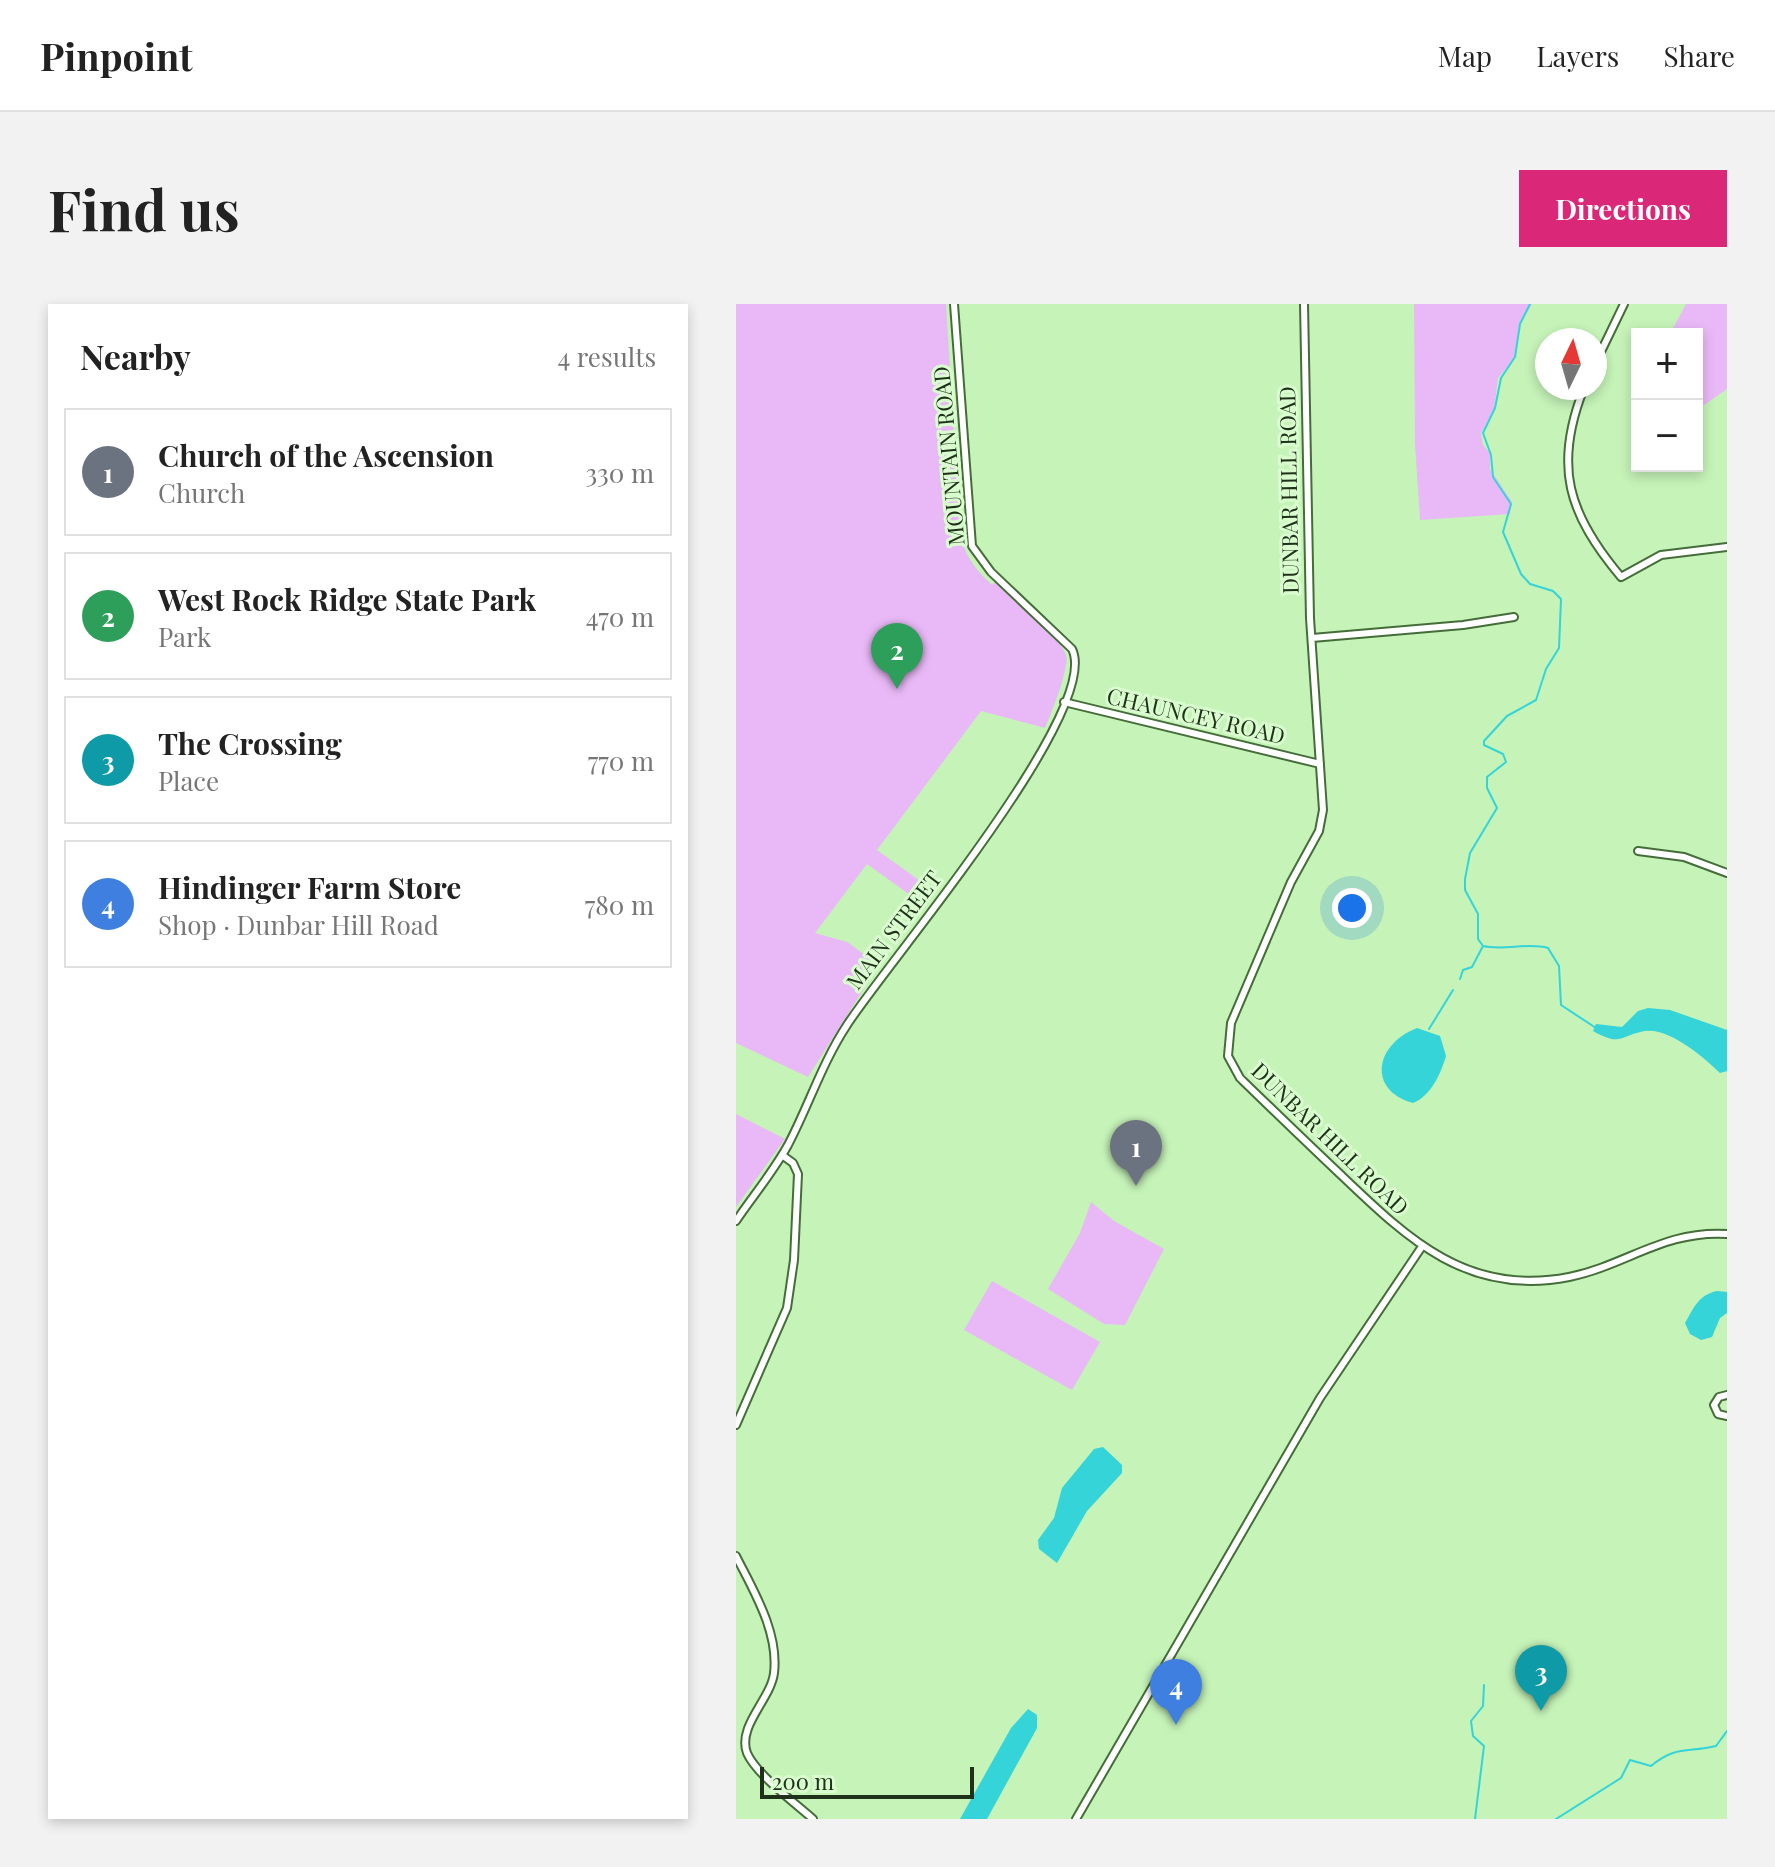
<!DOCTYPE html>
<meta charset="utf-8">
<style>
:root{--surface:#fff;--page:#f2f2f2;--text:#222;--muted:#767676;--line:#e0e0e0;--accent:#db2777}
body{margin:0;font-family:"Playfair Display",serif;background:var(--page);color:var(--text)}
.controls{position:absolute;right:24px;top:24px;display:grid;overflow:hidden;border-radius:0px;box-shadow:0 4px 12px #0003}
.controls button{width:72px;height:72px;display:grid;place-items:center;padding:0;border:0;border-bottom:2px solid var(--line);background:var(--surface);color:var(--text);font:40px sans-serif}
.compass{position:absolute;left:799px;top:24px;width:72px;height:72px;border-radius:50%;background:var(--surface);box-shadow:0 4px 12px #0003;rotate:5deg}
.scale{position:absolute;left:24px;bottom:20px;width:214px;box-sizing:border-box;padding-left:8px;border:4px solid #20311b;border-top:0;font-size:22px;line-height:28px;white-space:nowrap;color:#20311b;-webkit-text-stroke:6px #d9fdce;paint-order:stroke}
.you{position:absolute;left:616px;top:604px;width:28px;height:28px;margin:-20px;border:6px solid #fff;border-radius:50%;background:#1a73e8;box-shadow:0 0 0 12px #1a73e833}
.badge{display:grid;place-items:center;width:52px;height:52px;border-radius:50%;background:var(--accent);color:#fff;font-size:26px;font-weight:700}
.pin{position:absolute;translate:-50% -66px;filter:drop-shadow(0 2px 4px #0008)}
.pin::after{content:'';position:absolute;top:42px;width:28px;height:24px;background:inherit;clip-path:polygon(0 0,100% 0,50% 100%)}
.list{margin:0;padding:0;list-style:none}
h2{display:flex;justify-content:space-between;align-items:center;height:104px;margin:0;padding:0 32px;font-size:34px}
h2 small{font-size:26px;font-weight:400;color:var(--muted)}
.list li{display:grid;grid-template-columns:52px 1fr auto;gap:24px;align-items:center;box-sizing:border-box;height:128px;margin:0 16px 16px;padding:0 16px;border:2px solid var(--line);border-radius:0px}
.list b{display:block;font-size:30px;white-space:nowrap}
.list p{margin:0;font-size:26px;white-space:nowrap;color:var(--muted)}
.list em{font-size:26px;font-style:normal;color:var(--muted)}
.map{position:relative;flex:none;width:991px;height:1515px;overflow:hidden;border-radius:0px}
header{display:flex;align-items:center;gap:48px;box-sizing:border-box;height:112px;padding:0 40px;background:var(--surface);border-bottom:2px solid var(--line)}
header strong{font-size:38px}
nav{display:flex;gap:44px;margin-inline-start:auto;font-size:28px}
.intro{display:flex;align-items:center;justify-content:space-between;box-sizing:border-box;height:192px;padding:0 48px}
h1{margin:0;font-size:56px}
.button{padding:20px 36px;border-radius:0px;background:var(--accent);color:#fff;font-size:28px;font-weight:700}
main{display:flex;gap:48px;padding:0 48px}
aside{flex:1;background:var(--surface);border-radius:0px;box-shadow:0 4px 12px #0003}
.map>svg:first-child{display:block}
</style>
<header>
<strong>Pinpoint</strong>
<nav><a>Map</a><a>Layers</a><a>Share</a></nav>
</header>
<div class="intro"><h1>Find us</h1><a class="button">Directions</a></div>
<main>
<aside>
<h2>Nearby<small>4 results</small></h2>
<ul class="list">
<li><span class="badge" style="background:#6b7280">1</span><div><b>Church of the Ascension</b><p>Church</p></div><em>330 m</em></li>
<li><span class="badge" style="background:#2e9e5b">2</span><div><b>West Rock Ridge State Park</b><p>Park</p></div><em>470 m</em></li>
<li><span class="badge" style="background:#0f9aa8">3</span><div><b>The Crossing</b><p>Place</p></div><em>770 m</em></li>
<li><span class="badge" style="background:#3f7fe0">4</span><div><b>Hindinger Farm Store</b><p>Shop · Dunbar Hill Road</p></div><em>780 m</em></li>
</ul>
</aside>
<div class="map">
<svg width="991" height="1515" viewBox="0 0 991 1515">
<rect width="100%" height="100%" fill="#c5f3b8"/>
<path fill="#e9b9f7" d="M0,0H210L224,226C227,250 239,265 256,281L259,278C277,295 322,328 330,351C334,363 315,410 309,424L245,407L141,546L198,587L188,601L131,560L79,629L111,638L143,661L72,773L0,739Z
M678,0H796L784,21L779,54L762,74L758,107L745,129L747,141L754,149V165L776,198L774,210L684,216L679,140Z
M950,0H991V85L961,106V30H934Z
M0,810L49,835L0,903Z
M355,898L378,917L428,945L389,1021L368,1020L312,985L344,929Z
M256,977L364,1038L336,1086L228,1026Z"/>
<path fill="#34d4d9" d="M912,704L934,706L991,726V767L984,769C969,754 933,723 909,727C882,732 886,743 857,727L860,720L886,723L902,707Z
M681,724L704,732L710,752C705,769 695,792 677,799C629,785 641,739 681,724Z
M981,987L991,988V1009L984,1014L976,1033L965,1036L954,1030L949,1019C958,1004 962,991 981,987Z
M367,1143L386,1161V1169L351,1207L321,1259L303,1245L302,1236L318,1214L326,1184L358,1145Z
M292,1405L301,1411V1424L251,1515H224L275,1424Z"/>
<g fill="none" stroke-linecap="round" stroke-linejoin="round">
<path stroke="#34d4d9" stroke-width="2" d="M794,0L784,20L779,53L765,74L759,104L747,129L755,151L757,173L775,200L767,228L785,270L794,280L817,287L825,295L823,344L810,365L800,396L771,412L748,437V441L767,450L770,458L751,473V484L761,504L734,549L729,575V586L742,610V635L747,642C768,647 792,638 812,644L823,662L825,701L860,724
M724,675L727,666L736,663L747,642
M693,725L717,686
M739,1515L748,1442L737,1432L735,1417L747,1402L748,1381
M820,1515L885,1474L894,1456L915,1462C940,1441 952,1449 980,1442L991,1427"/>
<g stroke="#456d39" stroke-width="10">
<path id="minor" d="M568,0L574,314L587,506L583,527L555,578L495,719L492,752L504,774C537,806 571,839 605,871C672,935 732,993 833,973C891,961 928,926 991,930
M859,60L888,0
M848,84C817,162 832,210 885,273L925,251L991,243
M576,334L727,321L778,313
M328,398L584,460
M902,547L948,553L991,569
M0,917C17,892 37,868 52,841C73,801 86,759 111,721C150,660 367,407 336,345L255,268L236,242L218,0
M991,1091L983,1093L978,1101L982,1110L991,1112
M0,1121L51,1004L58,956L62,870L57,859L46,851
M0,1252C17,1286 43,1328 38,1369C35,1395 1,1422 11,1449C20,1470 59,1499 77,1515
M340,1515L584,1094L685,944"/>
</g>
<use href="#minor" stroke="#fff" stroke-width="6"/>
</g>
<g text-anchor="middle" stroke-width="6" stroke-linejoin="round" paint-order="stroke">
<g font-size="22" fill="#20311b" stroke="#d9fdce">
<text transform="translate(213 152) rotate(-95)" y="8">MOUNTAIN ROAD</text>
<text transform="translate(553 186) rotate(-91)" y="8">DUNBAR HILL ROAD</text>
<text transform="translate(460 412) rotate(13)" y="8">CHAUNCEY ROAD</text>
<text transform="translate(158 626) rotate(-53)" y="8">MAIN STREET</text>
<text transform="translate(594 835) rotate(44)" y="8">DUNBAR HILL ROAD</text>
</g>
</g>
</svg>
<div class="controls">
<button>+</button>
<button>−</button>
</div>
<svg class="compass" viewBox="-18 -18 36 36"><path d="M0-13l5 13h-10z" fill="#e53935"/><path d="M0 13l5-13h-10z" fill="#767676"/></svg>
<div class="scale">200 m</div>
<div class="you"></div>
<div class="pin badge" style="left:400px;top:882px;background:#6b7280">1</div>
<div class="pin badge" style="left:161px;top:385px;background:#2e9e5b">2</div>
<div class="pin badge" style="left:805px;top:1407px;background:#0f9aa8">3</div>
<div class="pin badge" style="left:440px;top:1421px;background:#3f7fe0">4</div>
</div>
</main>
